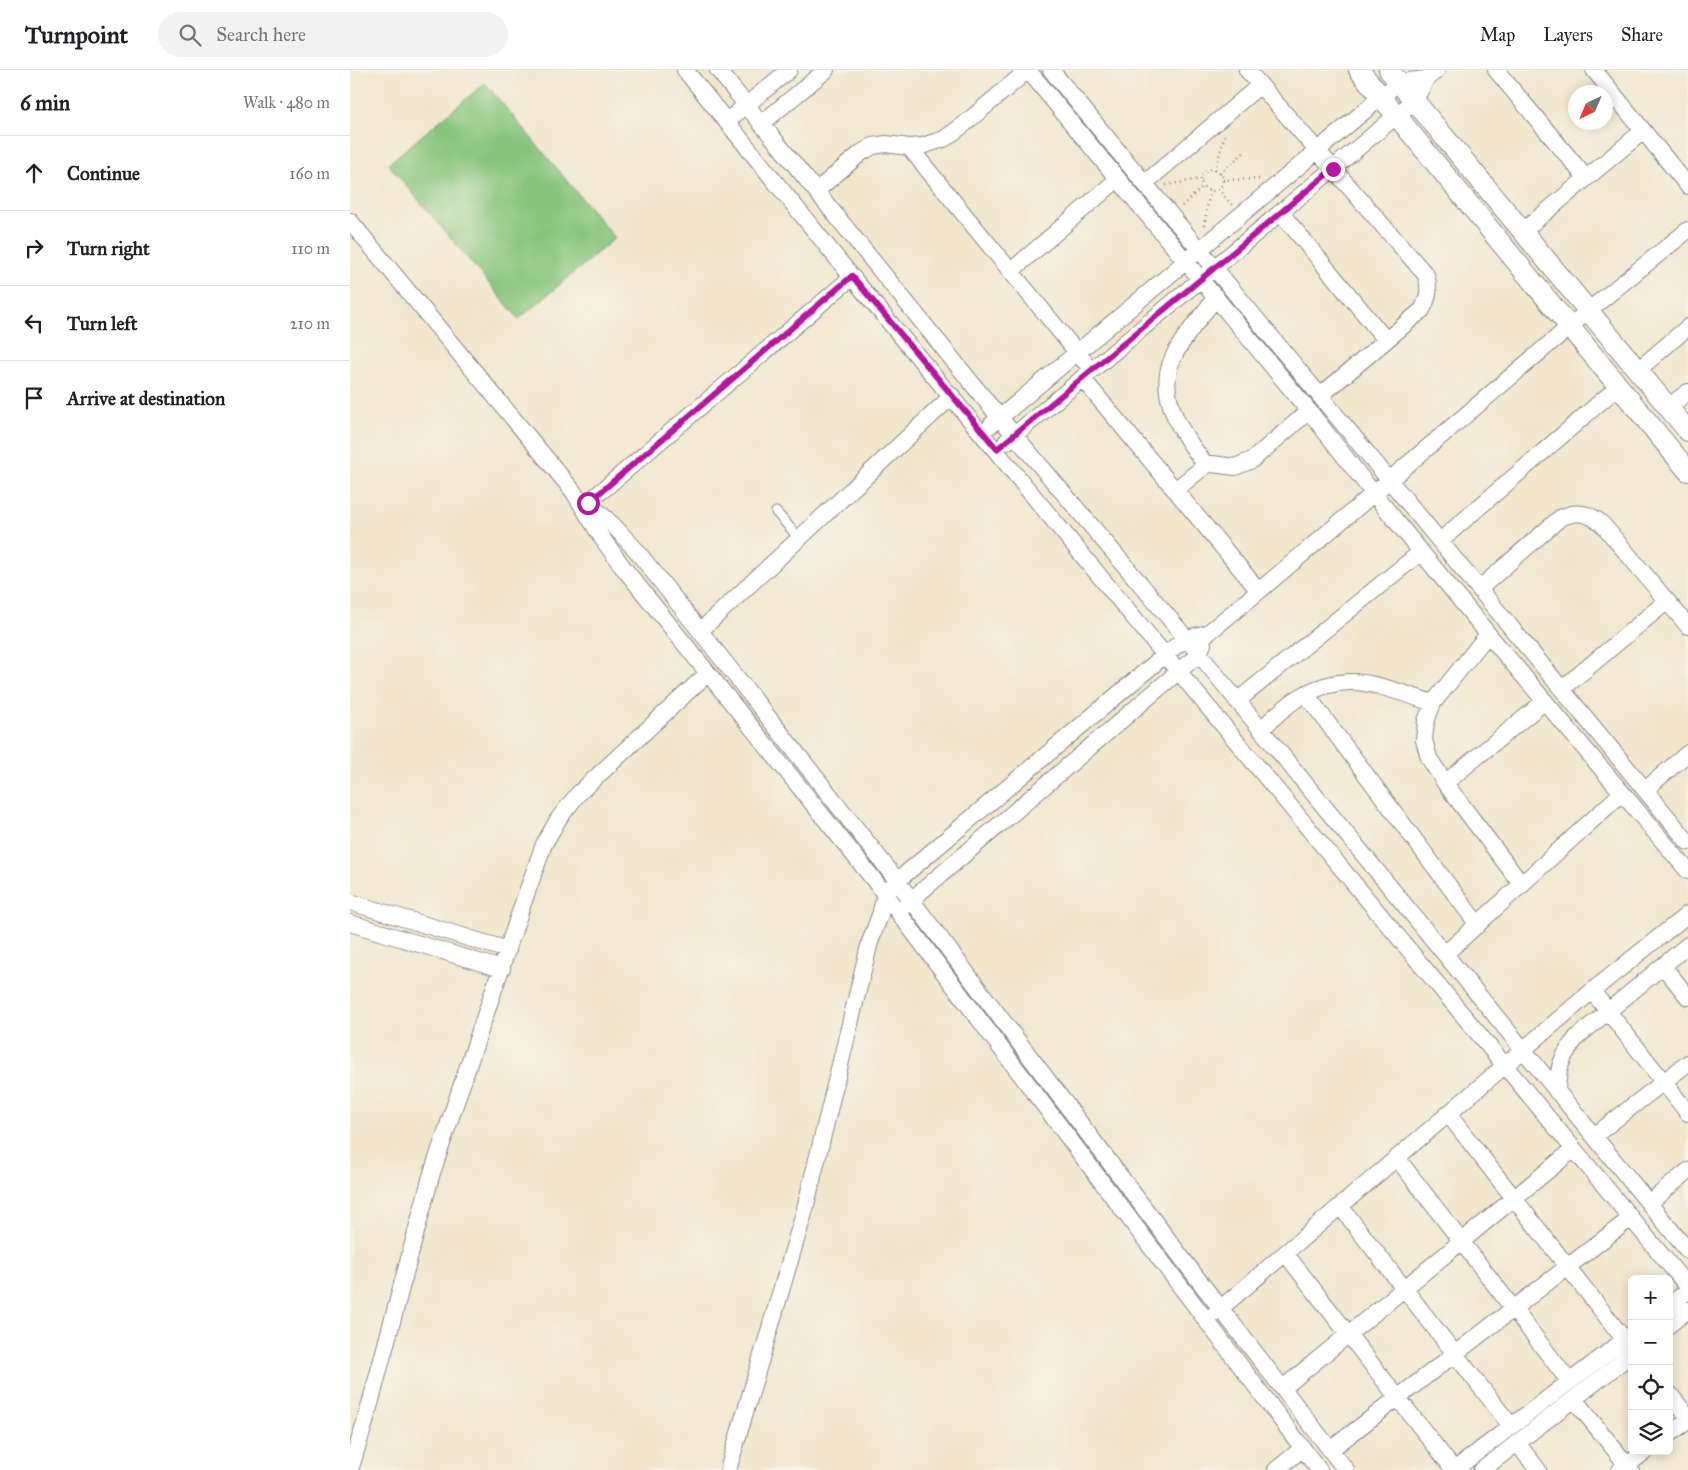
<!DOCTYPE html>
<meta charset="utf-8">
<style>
:root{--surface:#fff;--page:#f2f2f2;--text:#202124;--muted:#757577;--line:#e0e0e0}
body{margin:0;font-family:"IM FELL Great Primer",serif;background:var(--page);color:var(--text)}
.controls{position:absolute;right:15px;bottom:15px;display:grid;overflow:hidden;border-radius:8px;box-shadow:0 2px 12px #0003}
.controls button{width:45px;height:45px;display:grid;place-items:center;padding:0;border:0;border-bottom:1px solid var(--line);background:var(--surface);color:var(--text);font:25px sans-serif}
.compass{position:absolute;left:1218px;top:15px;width:45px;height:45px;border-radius:50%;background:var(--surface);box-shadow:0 2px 12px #0003;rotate:224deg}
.stop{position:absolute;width:15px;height:15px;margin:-11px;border:4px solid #b5179e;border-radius:50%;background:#fff}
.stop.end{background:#b5179e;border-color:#fff;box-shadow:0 1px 5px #0008}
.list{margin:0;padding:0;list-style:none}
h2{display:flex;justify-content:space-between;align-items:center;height:65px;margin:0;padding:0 20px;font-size:21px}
h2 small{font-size:16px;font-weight:400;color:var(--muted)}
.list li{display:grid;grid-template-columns:32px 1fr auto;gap:15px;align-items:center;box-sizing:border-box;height:75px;padding:0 20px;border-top:1px solid var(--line)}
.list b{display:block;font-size:19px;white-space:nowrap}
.list em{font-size:16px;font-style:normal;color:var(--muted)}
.icon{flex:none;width:28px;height:28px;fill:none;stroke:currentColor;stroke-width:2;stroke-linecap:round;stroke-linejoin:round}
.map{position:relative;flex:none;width:1338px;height:1400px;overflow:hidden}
header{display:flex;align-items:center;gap:30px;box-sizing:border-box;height:70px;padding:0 25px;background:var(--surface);border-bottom:1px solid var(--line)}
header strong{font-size:24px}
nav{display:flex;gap:28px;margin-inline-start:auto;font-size:18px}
.search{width:350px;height:45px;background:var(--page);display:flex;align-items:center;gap:12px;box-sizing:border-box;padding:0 18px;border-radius:28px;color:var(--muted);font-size:19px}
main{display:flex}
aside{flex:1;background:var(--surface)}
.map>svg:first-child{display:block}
</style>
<header>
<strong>Turnpoint</strong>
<div class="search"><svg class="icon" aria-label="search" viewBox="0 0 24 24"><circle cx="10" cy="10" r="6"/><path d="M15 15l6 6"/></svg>Search here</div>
<nav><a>Map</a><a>Layers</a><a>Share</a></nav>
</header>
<main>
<aside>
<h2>6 min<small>Walk · 480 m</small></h2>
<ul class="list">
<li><svg class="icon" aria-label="ahead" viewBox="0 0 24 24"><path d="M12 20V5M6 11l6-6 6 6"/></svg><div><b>Continue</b></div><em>160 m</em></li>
<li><svg class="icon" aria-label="right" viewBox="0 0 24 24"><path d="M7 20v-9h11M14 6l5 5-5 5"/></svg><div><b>Turn right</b></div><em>110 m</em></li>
<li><svg class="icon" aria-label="left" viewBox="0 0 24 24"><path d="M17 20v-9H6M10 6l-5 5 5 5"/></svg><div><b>Turn left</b></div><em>210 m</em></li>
<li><svg class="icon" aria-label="arrive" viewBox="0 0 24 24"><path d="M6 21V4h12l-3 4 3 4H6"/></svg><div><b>Arrive at destination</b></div></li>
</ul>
</aside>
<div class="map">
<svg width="1338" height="1400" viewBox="0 0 1338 1400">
<rect width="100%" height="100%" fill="#f7f3e8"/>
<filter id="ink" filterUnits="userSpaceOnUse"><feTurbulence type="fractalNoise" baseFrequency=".02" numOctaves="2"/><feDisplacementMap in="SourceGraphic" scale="10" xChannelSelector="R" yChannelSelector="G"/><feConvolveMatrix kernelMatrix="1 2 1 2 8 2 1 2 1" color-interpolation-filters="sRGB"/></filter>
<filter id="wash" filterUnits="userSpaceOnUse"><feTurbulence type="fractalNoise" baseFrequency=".0096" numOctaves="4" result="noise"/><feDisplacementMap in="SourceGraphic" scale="20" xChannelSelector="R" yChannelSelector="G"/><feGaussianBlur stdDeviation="1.12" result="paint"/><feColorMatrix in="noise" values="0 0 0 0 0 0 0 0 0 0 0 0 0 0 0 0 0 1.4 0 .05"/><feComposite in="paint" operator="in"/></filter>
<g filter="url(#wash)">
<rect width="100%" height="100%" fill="#f2e6cd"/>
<path fill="#87c57c" stroke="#54745c" d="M135,13L265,168L169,249L38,94Z"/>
</g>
<g filter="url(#ink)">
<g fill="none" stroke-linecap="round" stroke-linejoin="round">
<g stroke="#8a8484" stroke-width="11">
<path id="service" d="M426,442L449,468"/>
</g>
<g stroke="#8a8484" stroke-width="18">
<path id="minor" d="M335,0L502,207L1338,1217
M368,0L650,348L836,568L1338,1181
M678,0L959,341L1024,424L1138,564L1338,801
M701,0L1338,772
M897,0L1076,205C1080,219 1079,227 1072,240L970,326
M1146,0L1236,108
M1244,0L1338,116
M377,51L439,0
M411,54L476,0
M559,77L734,291
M795,113L910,15
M466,121L511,83L523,76L536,74L559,77L572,76L594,69L612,56L678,0
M931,143L1036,270
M0,151L223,421L252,468L272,496L524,810L969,1400
M1173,161L1293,61
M661,201L768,109
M1288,300L1338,257
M732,308L909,521
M1318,337L1338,322
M641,355L1049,12L1076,9
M656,372L1065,30L1076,9L1087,0
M856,395C834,367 806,327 822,290C831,269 852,246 866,227
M825,420L856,395L862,394L885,397L902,390L959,341
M235,430L263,455L286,480L535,795L847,1208L996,1400
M233,437L502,207
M1090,471L1269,316
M1129,519L1210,448C1227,440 1241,443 1254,456L1338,556
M350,561L602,326
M1138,564L1083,633L1076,651L1074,670L1079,688L1095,713L1172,815
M1212,619L1317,531
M956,624L1128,855
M887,631L1071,482
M911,660C936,634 962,613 1000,612C1022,611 1061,626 1083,633
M1095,713L1195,631
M1295,720L1338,683
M0,832L158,880
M553,837L829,601L849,584L853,574
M0,853L152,899
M1095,884L1272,723
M1313,896L1338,927
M1242,921L1338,1043
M1207,1022C1208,996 1211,988 1227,967L1338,875
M1098,1044L1274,1269
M1244,1066L1338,993
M1047,1088L1219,1311
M1299,1133L1338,1101
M990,1136L1161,1356
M935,1183L1104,1400
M1319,1235L1338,1221
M864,1244L1242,921L1338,844
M1319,1255L1338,1240
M933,1318L1224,1079
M1319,1323L1338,1347
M1224,1329L1281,1400
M1319,1364L1338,1351
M1167,1373L1188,1400
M980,1380L1281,1148
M0,1400L16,1349L81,1106L171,839L194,774L209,748L228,724L358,603
M378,1400L454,1143L514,896L520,872L530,845L535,824L547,811L816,584L836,568L858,563L909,521L1238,241L1338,160
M926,1400L953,1378
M1104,1400L1282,1264
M1132,1400L1282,1284
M1270,1400L1296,1381"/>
</g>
<g stroke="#8a8484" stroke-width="22">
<path id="tertiary" d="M1009,0L1338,401
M1039,0L1338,361"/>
</g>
<path stroke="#8a8484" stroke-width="2.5" stroke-dasharray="1 4" stroke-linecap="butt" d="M851 110a11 11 0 1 1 22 0a11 11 0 1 1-22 0Z
M865,100L875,65
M870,103L896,81
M873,110L909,109
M816,115L851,109
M868,119L882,135
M832,136L853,116
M854,156L860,121"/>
<use href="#service" stroke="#fff" stroke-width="9"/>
<use href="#minor" stroke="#fff" stroke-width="16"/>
<use href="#tertiary" stroke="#fff" stroke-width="20"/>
</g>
</g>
<g fill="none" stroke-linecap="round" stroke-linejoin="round" filter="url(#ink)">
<path stroke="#b5179e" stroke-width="6" d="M238,433L502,206L647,379L983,99"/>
</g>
</svg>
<div class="controls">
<button>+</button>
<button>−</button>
<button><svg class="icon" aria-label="locate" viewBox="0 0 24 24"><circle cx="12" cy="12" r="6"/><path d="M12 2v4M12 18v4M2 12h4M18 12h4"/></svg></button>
<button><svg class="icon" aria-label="layers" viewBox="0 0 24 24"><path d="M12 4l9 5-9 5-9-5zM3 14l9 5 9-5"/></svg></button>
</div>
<svg class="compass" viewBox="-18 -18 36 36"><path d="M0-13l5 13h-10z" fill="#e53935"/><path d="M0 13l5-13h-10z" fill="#757577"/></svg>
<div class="stop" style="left:238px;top:433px"></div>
<div class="stop end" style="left:983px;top:99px"></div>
</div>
</main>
